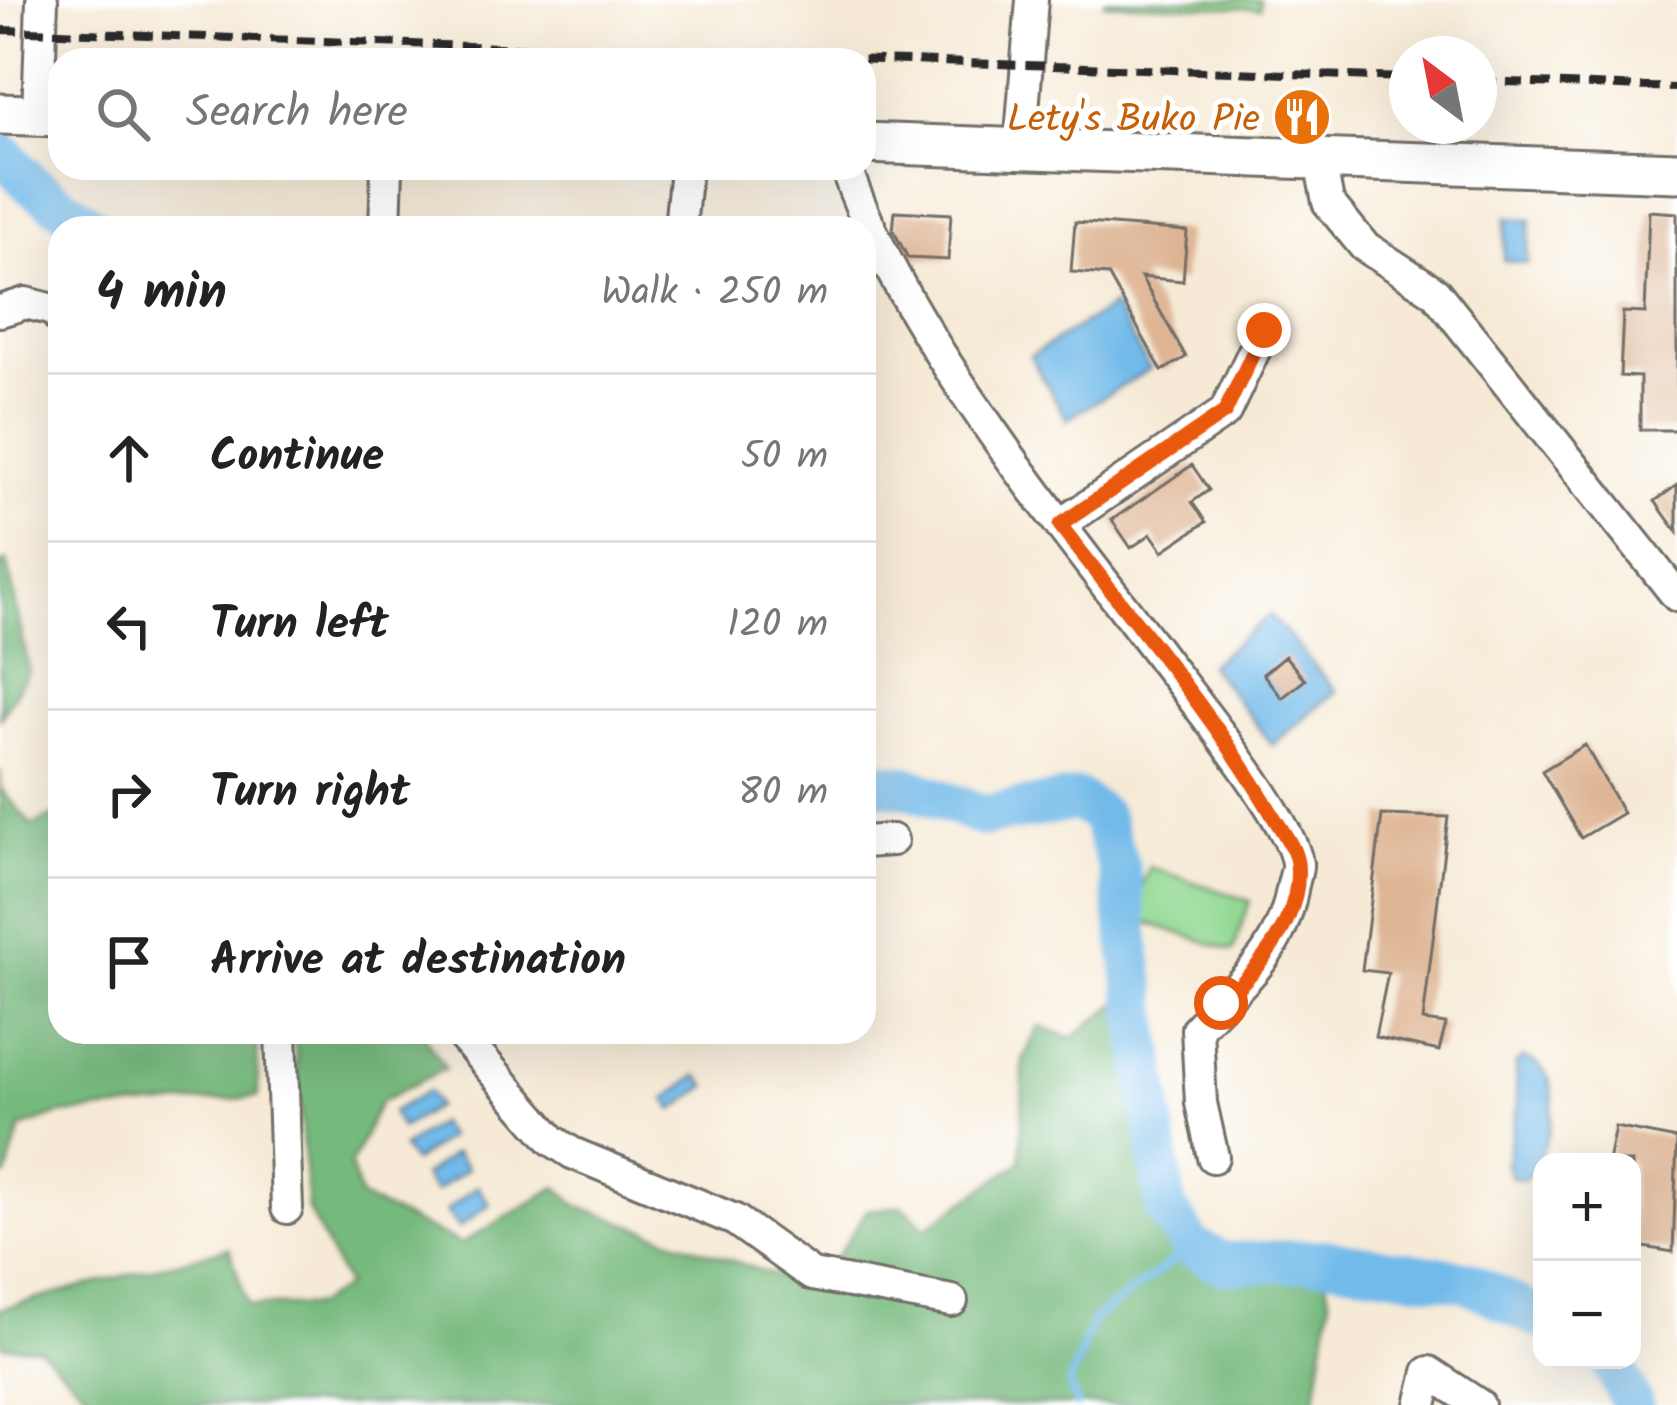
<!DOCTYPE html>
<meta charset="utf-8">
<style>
:root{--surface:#fff;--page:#f6f6f6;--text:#222;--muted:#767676;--line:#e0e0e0}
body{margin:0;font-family:Kalam,sans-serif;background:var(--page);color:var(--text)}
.controls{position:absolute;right:36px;bottom:36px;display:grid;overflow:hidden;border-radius:24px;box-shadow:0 12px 48px #0002}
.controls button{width:108px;height:108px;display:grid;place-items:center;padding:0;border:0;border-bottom:3px solid var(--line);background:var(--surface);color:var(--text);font:60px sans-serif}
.compass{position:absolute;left:1389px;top:36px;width:108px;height:108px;border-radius:50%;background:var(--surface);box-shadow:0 12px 48px #0002;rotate:328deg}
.stop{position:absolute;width:36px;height:36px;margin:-27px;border:9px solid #ea580c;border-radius:50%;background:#fff}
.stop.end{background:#ea580c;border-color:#fff;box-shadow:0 3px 12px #0008}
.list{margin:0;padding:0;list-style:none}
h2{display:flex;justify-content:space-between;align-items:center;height:156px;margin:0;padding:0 48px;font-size:51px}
h2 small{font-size:39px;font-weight:400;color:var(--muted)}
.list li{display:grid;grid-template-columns:78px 1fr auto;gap:36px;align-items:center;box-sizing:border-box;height:168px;padding:0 48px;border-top:3px solid var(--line)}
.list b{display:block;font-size:45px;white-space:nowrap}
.list em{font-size:39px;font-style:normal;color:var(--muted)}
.icon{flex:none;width:66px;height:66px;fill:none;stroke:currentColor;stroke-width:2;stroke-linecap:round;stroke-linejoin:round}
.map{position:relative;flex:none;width:1677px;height:1405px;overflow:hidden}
.search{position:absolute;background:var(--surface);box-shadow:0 12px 48px #0002;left:48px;top:48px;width:828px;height:132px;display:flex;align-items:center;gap:30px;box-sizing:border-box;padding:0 42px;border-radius:36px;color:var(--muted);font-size:45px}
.panel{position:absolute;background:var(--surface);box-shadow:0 12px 48px #0002;left:48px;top:216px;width:828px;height:828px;border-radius:36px}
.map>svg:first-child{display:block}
</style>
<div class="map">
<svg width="1677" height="1405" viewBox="0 0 1677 1405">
<rect width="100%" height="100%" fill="#fff"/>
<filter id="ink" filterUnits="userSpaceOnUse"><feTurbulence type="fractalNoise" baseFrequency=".00833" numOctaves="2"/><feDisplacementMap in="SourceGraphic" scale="24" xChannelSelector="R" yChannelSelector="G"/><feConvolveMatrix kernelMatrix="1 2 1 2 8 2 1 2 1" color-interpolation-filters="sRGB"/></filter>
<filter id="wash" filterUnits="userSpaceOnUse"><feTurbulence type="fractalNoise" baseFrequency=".004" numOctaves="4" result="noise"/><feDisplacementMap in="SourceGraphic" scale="48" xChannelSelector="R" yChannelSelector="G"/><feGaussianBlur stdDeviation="2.7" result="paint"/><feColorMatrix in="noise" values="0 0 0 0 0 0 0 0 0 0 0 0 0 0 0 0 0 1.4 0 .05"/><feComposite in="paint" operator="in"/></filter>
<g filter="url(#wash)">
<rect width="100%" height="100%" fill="#f6ead6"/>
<path fill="#93d993" stroke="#5f825f" stroke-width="3" d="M1104,0H1260V8L1104,3Z
M1149,867L1250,901L1233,951L1131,917Z"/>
<path fill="#76b97d" stroke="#507254" stroke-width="3" d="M7,561L29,670L0,718V564Z
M0,770L1,789L32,826L60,813V1032H257L258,1097L60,1114L21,1128L7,1176L0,1177Z
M1136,989L1166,1210L1192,1247L1224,1265L1325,1277L1330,1302L1315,1405H98L39,1348L2,1346L0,1309L229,1248L248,1306H315L346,1286L308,1209L294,1032H421L445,1068L380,1102L350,1166L361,1198L461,1244L557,1187L578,1206L815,1290L867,1210L903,1206L926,1228L1021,1162L1023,1060L1039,1026L1072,1038Z"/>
<path fill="#71bae9" stroke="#4e728a" stroke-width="3" d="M1506,218L1531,220L1527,263L1503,260Z
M1113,306L1150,369L1067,419L1030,356Z
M1270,615L1336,691L1272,745L1209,665Z
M1523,1058C1576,1070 1547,1157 1524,1180L1511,1177L1506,1166L1517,1107L1515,1065Z
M698,1075L707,1086L674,1110L666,1099Z
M428,1091L437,1106L401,1128L392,1112Z
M438,1123L448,1137L413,1162L402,1148Z
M455,1153L467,1169L435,1192L423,1176Z
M477,1186L490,1204L459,1228L446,1211Z"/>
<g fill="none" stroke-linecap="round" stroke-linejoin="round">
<path stroke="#71bae9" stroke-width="8" d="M1077,1405L1069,1384L1093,1320L1192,1247"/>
<path stroke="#71bae9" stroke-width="42" d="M0,151L31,184L93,228
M864,779L911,788L983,816L1078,800L1101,816L1119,868L1166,1209L1192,1247L1223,1263L1328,1260L1466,1281L1542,1319
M1610,1360L1633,1405"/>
</g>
<g id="blocks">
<path fill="#deb594" d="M895,211L951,214L948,260L908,258L893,230Z
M1649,211L1677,213V430H1640V377L1620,376L1623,312L1645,313Z
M1075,222L1187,231L1183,281L1141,277L1186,357L1162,371L1108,275L1071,272Z
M1192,465L1209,490L1192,502L1206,522L1163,551L1151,534L1131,548L1112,520Z
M1677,485V532L1655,501Z
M1285,656L1305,680L1282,698L1263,674Z
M1585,745L1623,813L1581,838L1542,771Z
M1382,815L1448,817L1423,1021L1446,1024L1439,1051L1375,1037L1388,973L1362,970Z
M1615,1127L1677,1139L1673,1252L1632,1245V1162H1608Z"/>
</g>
</g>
<g filter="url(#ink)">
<use href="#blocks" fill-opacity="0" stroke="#726e67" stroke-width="3"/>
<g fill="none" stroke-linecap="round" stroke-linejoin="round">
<g stroke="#726e67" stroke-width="36">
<path id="minor" d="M38,115L42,0
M1020,148L1032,0
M1320,161L1328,202L1364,246L1435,292L1677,596
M846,168C901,328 1052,514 1156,650C1186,691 1291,819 1297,863C1298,870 1293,882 1292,890C1280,957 1240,981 1197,1029L1201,1103L1213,1157
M385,228L387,168
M680,228L686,168
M0,311L26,303L57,311L60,319
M1060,525L1225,412L1264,330
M864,842L892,840
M281,1032L287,1208
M459,1032L552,1140L572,1153L735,1220L812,1275L952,1301
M1421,1405L1429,1372L1479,1405"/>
</g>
<g stroke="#726e67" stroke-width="45">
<path id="major" d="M0,114L60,116
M864,143L1677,172"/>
</g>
<use href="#minor" stroke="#fff" stroke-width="30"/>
<use href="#major" stroke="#fff" stroke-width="39"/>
<path stroke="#2b2b2b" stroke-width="8" stroke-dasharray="18 9" stroke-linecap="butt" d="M0,30L1407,78
M1479,81L1677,88"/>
</g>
</g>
<g fill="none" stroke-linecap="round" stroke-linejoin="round" filter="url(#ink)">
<path stroke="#ea580c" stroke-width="15" d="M1221,1003C1259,969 1303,919 1297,863C1295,847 1280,828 1272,814C1212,712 1132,619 1060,525L1225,412L1264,330"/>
</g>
<defs>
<g id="restaurant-disc" transform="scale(3)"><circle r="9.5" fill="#e8710a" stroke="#fff"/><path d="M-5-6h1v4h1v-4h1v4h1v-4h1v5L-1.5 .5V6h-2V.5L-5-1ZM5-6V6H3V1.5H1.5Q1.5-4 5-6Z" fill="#fff"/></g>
</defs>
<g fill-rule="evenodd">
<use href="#restaurant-disc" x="1302" y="117"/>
</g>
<g text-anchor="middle" stroke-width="10" stroke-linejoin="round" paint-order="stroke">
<g font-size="39" fill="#c56008" stroke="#fff" text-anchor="end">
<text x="1260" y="131">Lety's Buko Pie</text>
</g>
</g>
</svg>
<div class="controls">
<button>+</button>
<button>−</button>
</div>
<svg class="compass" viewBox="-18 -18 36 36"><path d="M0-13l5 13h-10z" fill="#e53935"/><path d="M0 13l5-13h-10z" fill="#767676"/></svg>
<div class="stop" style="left:1221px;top:1003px"></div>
<div class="stop end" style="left:1264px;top:330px"></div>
<div class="search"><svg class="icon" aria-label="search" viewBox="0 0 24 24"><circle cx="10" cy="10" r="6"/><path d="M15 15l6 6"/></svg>Search here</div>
<section class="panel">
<h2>4 min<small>Walk · 250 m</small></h2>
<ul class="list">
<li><svg class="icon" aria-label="ahead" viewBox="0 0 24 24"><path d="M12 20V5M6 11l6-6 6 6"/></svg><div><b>Continue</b></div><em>50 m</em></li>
<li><svg class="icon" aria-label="left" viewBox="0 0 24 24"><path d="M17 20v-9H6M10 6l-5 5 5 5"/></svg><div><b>Turn left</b></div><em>120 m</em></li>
<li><svg class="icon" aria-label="right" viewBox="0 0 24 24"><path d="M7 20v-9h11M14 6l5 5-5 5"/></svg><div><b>Turn right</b></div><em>80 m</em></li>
<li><svg class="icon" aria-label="arrive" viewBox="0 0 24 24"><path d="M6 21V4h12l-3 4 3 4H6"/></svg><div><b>Arrive at destination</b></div></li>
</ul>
</section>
</div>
